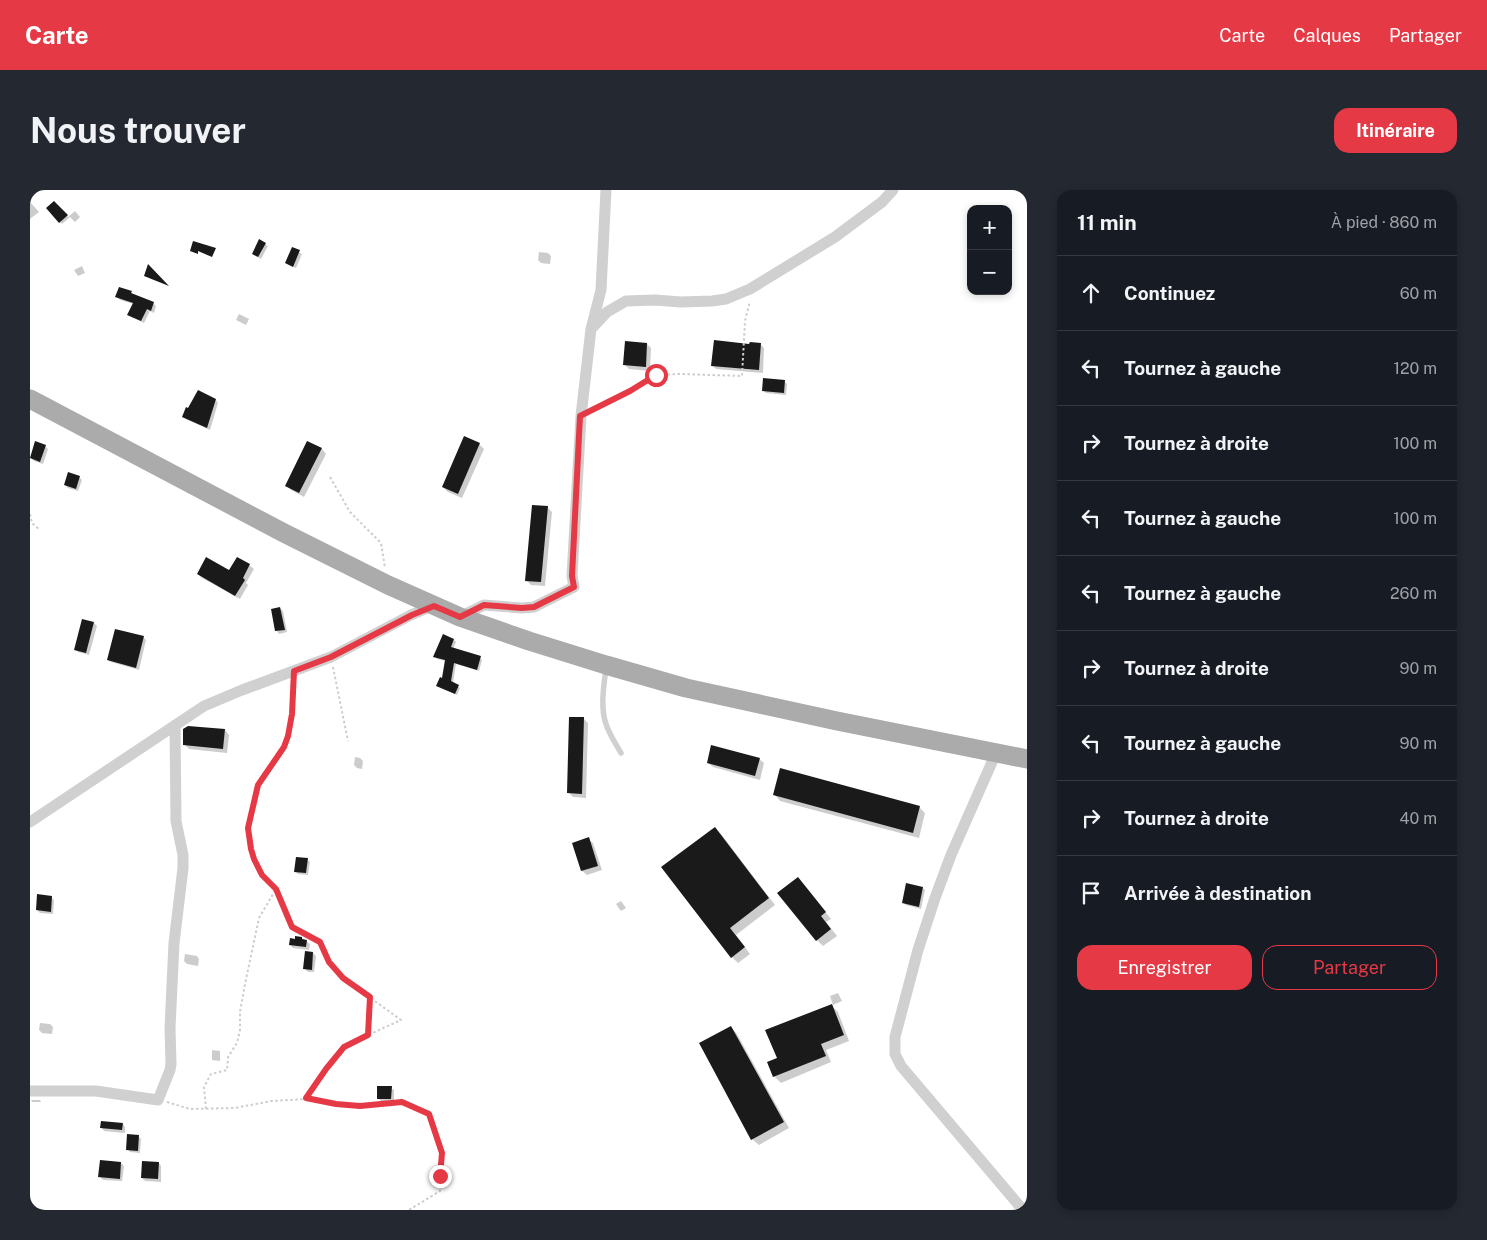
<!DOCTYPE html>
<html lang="fr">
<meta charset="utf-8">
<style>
:root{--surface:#171b24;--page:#242831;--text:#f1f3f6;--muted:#9ea1a6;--line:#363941;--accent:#e63946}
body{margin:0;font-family:"Public Sans",sans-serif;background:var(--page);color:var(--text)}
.controls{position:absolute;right:15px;top:15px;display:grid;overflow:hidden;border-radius:10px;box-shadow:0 2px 8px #0003}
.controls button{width:45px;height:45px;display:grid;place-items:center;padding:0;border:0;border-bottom:1px solid var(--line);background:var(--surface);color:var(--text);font:25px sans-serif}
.stop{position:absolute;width:15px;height:15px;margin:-11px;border:4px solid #e63946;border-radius:50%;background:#fff}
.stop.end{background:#e63946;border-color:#fff;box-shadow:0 1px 5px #0008}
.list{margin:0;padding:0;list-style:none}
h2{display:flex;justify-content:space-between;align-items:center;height:65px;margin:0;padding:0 20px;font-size:21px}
h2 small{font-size:16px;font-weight:400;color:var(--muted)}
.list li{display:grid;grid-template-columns:32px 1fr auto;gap:15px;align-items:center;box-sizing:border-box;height:75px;padding:0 20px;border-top:1px solid var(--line)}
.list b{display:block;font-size:19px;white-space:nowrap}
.list em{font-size:16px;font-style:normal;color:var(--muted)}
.actions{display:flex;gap:10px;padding:15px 20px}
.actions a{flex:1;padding:11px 0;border:1px solid var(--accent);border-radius:15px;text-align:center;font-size:18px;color:var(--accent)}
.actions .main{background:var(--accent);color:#fff}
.icon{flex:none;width:28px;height:28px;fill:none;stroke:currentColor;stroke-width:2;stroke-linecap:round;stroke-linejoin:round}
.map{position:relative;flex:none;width:997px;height:1020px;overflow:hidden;border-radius:15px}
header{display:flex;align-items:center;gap:30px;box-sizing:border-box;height:70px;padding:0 25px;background:var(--accent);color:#fff}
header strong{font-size:24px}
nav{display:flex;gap:28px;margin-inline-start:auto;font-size:18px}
.intro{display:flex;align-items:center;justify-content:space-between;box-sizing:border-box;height:120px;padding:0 30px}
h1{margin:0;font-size:35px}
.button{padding:12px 22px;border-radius:15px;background:var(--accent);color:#fff;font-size:18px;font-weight:700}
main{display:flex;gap:30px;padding:0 30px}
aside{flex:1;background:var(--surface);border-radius:15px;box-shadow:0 2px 8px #0003}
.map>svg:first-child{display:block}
</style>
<header>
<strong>Carte</strong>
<nav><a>Carte</a><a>Calques</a><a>Partager</a></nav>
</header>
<div class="intro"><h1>Nous trouver</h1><a class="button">Itinéraire</a></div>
<main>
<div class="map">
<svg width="997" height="1020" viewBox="0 0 997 1020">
<rect width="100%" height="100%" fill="#fff"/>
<path fill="#0003" d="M0,12L9,22L0,29Z
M24,12L38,27L45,21L50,27L45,32L40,27L32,34L18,18Z
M235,54L238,56L231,69L223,64Z
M263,59L272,64L266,78L256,73Z
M509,62L518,63L521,66L520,74L511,73L508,70Z
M52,76L55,83L48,86L44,80Z
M101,102L104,105L123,113L126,116L124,123L120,121L114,133L101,127L99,125L104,114L90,110L87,107Z
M209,124L219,129L216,135L206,130Z
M617,154L621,158L620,181L599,179L595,175Z
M730,154L734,158L733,183L686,179L682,175L721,155Z
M754,191L757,194L756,205L736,203L733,200Z
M186,210L188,213L180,240L156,229L153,226Z
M278,252L292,259L296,264L274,307L261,300L256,295Z
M449,254L454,259L432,308L418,302L413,297Z
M15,256L18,259L13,274L4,271L1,268Z
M49,287L52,290L48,301L38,298L35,295Z
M517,317L522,322L515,396L501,395L497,391Z
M219,375L224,379L216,393L218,395L210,409L172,388L168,384L199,382Z
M250,418L253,421L257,442L249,444L247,441Z
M53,430L64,433L67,436L59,465L48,462L45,459Z
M113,447L116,450L109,480L81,472L78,470Z
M424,450L426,452L423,459L450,468L452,470L449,481L426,474L423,493L430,498L427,505L408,496L413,489L416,471L407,469L405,466Z
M553,528L558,533L556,608L543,607L539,603Z
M195,540L199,545L197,563L159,559L154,554Z
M325,567L330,568L333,571L332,579L327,578L324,575Z
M729,569L734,573L730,590L683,577L678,573Z
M744,604L889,617L895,623L889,648L750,611Z
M684,638L691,644L745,715L706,745L720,764L708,773L702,767Z
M558,649L563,653L572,680L557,685L552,681Z
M277,669L280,672L278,685L268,684L265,681Z
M774,695L801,729L796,732L807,746L793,756L787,750Z
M893,698L895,700L891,719L876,715L873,712Z
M21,707L24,710L23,724L10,723L7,720Z
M591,711L596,718L591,721L586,714Z
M272,748L280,754L279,760L263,758L260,755L266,750Z
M283,763L286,766L284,782H278L275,779Z
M155,764L167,766L169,769L168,776L157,774L154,771Z
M808,803L812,811L803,815L800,806Z
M801,815L808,822L819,851L796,860L801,872L751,893L744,886L748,869Z
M10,833L20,834L23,837L22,844L12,843L9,840Z
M701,837L707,844L759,938L729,955L722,949Z
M182,860L190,861V871L182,870Z
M361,898L364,900V911H351L348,908Z
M1,910H10L11,912H2Z
M93,934L95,937V943L74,941L72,938Z
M108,946L111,949L110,963L100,962L98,959Z
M91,973L94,976L92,991L73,990L70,987Z
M129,973L131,976V992L115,991L112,988Z"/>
<path fill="#1a1a1a" d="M24,11L38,25L29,33L16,18Z
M229,49L236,53L228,67L222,64Z
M163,51L186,58L182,67L168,61V64L160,61Z
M262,57L270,60L263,77L255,73Z
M118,74L139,96L114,86Z
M89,97L102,101L101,103L124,112L121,121L117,119L111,131L97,125L103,113L85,107Z
M684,150L719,154L720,152L731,153L729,180L681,176Z
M595,151L617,153L616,177L593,175Z
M733,188L755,190L754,203L732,201Z
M168,200L186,209L177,238L152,227L156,217L158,218Z
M434,246L450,253L428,304L412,297Z
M5,251L16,255L10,272L0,268Z
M277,251L292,258L269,303L255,296Z
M38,282L50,286L46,299L34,295Z
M502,315L518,316L511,392L495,391Z
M176,367L199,380L207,367L220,374L213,388L215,390L205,406L167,384Z
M250,417L255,440L245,441L241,419Z
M52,429L64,432L56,463L44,460Z
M85,439L114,446L106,478L77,470Z
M413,444L424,449L421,457L451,466L447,480L424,473L421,491L429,495L425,504L406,496L410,487L412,488L415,470L403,467Z
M539,527H554L552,604L537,603Z
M158,536L195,539L193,559L153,555V539Z
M681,555L730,568L725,586L677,573Z
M750,578L890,616L883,643L743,605Z
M685,637L739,708L700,738L715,757L701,768L631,677Z
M559,647L568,676L551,681L542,653Z
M266,667L278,668L276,683L264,682Z
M768,687L796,722L791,726L801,739L786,751L747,703Z
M876,693L893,697L889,717L872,713Z
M7,704L22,706L21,722L6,720Z
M265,746L272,747V749L277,750L276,757L259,755L260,748L265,749Z
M275,761L283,762L282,780L273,779Z
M802,814L814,845L791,854L796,866L743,887L737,872L747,868L735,840Z
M701,836L754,932L721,950L669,853Z
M347,896H362L361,909H347Z
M71,931L93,933L92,940L70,938Z
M97,944L109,945L108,961L96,960Z
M70,970L91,972L90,989L68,987Z
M112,971L129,972L128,989L111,988Z"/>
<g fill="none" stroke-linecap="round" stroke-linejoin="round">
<path stroke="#cdcdcd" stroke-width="2" stroke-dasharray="2.5 2.5" stroke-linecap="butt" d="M562,221L600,201L626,185L650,184L712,186L715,131L720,111
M300,287L320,322L351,353L355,378
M0,324L2,333L10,340
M303,477L318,551
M264,493L262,524L258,546L254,557L228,595L225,606L218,639L221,659L224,669L232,685L246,699L263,737L290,752L299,772L313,788L371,830L338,845L314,857L296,879L276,909
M338,845L340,807
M137,912L160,919L204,918L242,911L276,909L306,914L330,917L372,912L399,924L412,963L410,1001L379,1020
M176,919L174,897L181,884L197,880L198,867L207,853L210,840V822L215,794L229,728L246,699"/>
<path stroke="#d0d0d0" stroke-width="5.5" d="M576,478C574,495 570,517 576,534C579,544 586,554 591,563"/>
<path stroke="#d0d0d0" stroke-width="11" d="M563,137L577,122L596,111L625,110L651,112L682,111L696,109L720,99L805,47L852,12L863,0
M430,427L454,415L492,418L504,417L544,397L542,386L551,226L561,139L571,100L576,0
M966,563L921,665L905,708L888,760L865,847V864L871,876L993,1020
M0,632L174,516L212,500L301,467L381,425L404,415
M0,901H66L128,910L140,880L141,874L140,838L144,753L153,678V665L146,631L145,535"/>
<path stroke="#ababab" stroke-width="19" d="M0,209L254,343L358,395L430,427L499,451L576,475L656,498L807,531L997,569"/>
</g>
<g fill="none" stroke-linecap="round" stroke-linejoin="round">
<path stroke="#e63946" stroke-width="6" d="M410,986L412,963L399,924L372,912L330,916L306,914L276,908L296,879L314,857L338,845L340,807L313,788L299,772L290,752L262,737L246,699L232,685L224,669L221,659L218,638L228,595L254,557L258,546L262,524L264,481L301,467L382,425L404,416L430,427L454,415L492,418L504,417L544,397L542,386L550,226L600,201L626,185"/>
</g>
</svg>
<div class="controls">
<button>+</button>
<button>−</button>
</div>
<div class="stop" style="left:626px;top:185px"></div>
<div class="stop end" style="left:410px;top:986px"></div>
</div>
<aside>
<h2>11 min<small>À pied · 860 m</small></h2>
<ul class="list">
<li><svg class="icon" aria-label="ahead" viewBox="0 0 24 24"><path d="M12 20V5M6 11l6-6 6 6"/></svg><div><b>Continuez</b></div><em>60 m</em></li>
<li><svg class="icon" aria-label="left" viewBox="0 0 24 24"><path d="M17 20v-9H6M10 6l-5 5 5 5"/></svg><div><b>Tournez à gauche</b></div><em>120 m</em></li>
<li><svg class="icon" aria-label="right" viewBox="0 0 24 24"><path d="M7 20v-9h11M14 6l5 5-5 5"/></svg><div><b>Tournez à droite</b></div><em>100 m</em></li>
<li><svg class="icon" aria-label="left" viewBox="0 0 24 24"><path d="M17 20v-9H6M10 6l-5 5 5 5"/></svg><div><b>Tournez à gauche</b></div><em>100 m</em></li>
<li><svg class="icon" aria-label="left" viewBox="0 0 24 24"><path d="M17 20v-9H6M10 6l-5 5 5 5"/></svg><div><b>Tournez à gauche</b></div><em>260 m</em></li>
<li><svg class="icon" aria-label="right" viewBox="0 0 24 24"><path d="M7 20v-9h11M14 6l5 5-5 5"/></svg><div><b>Tournez à droite</b></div><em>90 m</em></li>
<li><svg class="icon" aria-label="left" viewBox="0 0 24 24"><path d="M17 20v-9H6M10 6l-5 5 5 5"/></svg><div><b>Tournez à gauche</b></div><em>90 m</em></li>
<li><svg class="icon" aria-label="right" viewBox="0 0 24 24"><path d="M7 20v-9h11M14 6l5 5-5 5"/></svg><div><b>Tournez à droite</b></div><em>40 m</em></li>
<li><svg class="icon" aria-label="arrive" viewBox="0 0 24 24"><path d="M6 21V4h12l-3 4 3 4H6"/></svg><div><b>Arrivée à destination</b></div></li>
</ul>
<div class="actions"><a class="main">Enregistrer</a><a>Partager</a></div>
</aside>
</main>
